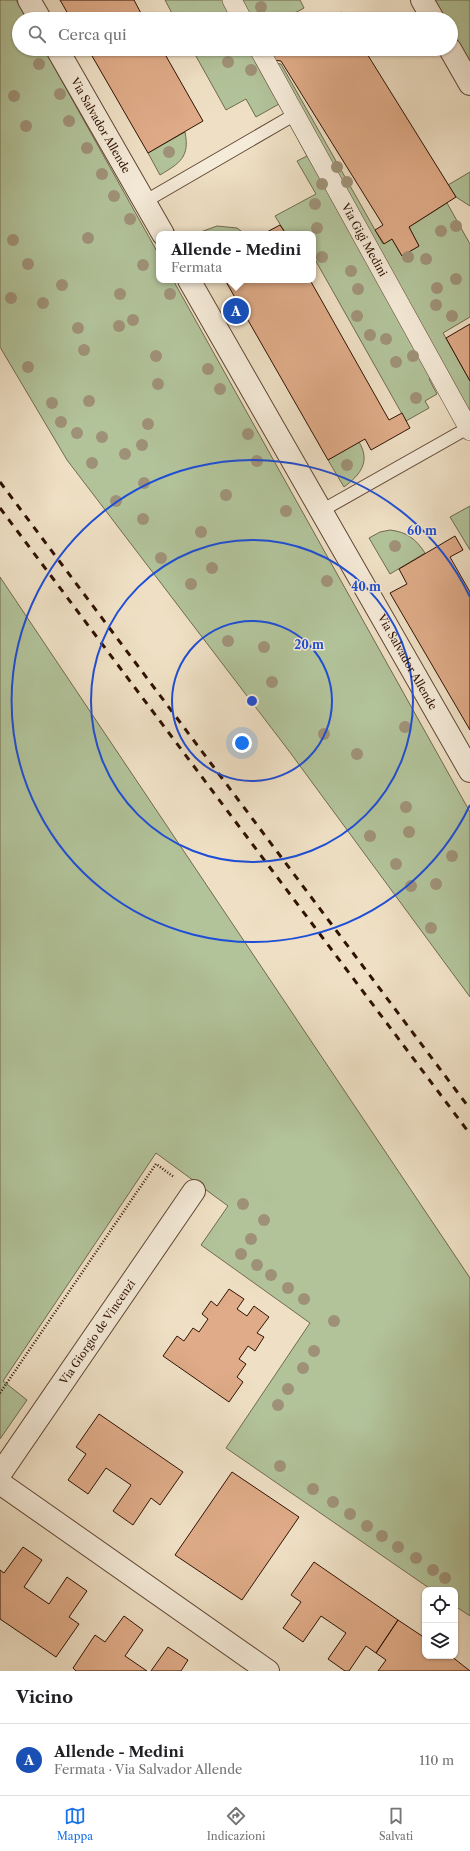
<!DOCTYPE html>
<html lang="it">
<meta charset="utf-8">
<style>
:root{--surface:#fff;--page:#f6f6f6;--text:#202124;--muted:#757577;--line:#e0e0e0;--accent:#1a73e8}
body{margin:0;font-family:"Libre Caslon Text",serif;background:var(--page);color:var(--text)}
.controls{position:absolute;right:12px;bottom:12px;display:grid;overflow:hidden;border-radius:8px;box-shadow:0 1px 3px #0004}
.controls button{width:36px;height:36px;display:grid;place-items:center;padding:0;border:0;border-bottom:1px solid var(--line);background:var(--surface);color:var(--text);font:20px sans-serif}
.you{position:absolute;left:242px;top:743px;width:14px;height:14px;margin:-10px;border:3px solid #fff;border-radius:50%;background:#1a73e8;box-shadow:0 0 0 6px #1a73e833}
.badge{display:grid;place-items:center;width:26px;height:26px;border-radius:50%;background:var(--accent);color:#fff;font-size:13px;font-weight:700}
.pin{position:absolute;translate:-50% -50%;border:2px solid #fff;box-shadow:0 1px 4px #0006}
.popup{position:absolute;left:156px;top:231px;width:160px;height:52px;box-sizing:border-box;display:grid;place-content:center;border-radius:8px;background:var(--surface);filter:drop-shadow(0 1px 3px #0005);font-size:13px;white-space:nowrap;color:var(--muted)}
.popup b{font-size:15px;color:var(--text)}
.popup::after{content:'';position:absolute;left:50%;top:100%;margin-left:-8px;border:8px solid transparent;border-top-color:var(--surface)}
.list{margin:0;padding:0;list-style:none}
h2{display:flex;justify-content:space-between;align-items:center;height:52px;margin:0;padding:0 16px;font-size:17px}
h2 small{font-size:13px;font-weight:400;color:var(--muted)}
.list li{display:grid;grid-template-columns:26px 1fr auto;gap:12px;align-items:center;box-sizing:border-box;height:72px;padding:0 16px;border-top:1px solid var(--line)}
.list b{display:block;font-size:15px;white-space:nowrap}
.list p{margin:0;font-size:13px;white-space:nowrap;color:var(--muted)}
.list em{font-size:13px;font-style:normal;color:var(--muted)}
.icon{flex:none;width:22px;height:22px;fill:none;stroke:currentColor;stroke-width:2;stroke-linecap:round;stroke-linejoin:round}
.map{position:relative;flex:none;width:470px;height:1671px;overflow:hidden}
.search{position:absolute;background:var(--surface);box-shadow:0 1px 3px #0004;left:12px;right:12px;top:12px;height:44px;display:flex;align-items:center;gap:10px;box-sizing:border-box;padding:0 14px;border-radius:22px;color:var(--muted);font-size:15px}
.sheet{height:124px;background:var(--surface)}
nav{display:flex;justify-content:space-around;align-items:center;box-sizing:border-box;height:56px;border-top:1px solid var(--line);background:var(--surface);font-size:11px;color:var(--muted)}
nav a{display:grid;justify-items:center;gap:2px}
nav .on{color:var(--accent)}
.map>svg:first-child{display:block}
</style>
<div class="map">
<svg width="470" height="1671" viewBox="0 0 470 1671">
<rect width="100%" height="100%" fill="#efe0c5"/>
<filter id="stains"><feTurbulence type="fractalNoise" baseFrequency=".005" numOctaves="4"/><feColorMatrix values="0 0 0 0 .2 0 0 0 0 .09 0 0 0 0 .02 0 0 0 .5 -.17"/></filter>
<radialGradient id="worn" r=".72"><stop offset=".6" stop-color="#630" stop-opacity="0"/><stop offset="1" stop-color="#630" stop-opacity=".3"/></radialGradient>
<path fill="#b2c39a" stroke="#716a4e" d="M0,0H16L27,19H19V49H44L159,255V280H173L470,812V997L289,751L67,460L0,347Z
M165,0H300L304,8L284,19H175Z
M434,0H470V62L451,29V19H445Z
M192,49H265L273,63L281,64L383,244L392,239L402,256L419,246L409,227L447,203L470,244V317L443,333L470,381V431L438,373L429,379L437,394L425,401L429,408L406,421L313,256V234H300L298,231L292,234H286L275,216L316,194L297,161L307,156L279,104L256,117L246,99L226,110Z
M185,132C190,157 180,163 160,175L148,153Z
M470,172V206L456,197L448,185Z
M217,226L237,228L245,234L198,233Z
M359,442C371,462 360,475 344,487L328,460Z
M470,506V550L450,517Z
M390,530C407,532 416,539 425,553L390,574L369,538L380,532Z
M0,577L470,1278V1616L455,1606V1590H432L226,1448L310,1323L201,1245L228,1206L156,1153L3,1381L27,1400L0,1439Z"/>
<path fill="#dfab88" stroke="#301203" d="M60,0H134L144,19H71Z
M342,12L346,19H331Z
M88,49H162L203,121L148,153Z
M266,49H364L456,197L409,227L419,246L402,256L392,239L384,244L375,230L383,225L281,61L273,60Z
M280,225L286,234H266L265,233Z
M225,280H310L389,420L402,413L410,428L371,450L365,439L328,460Z
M470,324V381L446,338Z
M455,536L463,550L450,557L470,592V730L390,593L407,584L399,569Z
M229,1289L244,1299L237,1309L247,1316L254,1306L269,1317L257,1333L264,1337L255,1351L248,1346L239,1359L246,1364L237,1377L243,1382L229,1402L163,1356L177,1336L184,1341L193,1328L199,1332L208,1319L202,1314L211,1301L217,1306Z
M99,1414L183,1472L160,1505L151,1498L133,1525L113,1511L131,1485L106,1468L88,1494L68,1480L86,1454L76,1447Z
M232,1472L299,1517L242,1600L175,1555Z
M23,1547L42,1560L24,1587L49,1604L67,1577L87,1591L69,1617L79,1624L56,1657L0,1619V1570L4,1573Z
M314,1562L398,1620L376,1653L366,1646L349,1671H345L328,1659L346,1633L321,1616L303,1642L283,1628L301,1602L291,1595Z
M124,1616L143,1630L125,1656L147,1671H76L73,1668L95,1635L105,1642Z
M398,1620L425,1638V1656H451L470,1671H378L386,1660L376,1653Z
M168,1647L188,1660L181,1671H151Z"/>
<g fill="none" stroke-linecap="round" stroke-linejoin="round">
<g stroke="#604634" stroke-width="14">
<path id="service" d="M144,202L287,119
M321,511L459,433"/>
</g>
<g stroke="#604634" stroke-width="20">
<g id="pedestrian">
<path d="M232,0L242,19"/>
<path id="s1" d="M259,49L470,431"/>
</g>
</g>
<g stroke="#604634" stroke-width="24">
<g id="minor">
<path d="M29,0L40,19"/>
<path d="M422,0L433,19"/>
<path id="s2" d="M57,49L163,234"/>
<path d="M450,49L470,84"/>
<path id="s3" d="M189,280L470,771"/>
<path id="s4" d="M0,1474L194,1191"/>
<path d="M0,1483L268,1671"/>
</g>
</g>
<path stroke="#301203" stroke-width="2.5" stroke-dasharray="1 2" stroke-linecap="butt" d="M0,1393L156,1164L174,1177"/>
<use href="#service" stroke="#f5ebd9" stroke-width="12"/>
<use href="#pedestrian" stroke="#f5ebd9" stroke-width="19"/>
<use href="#minor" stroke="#f5ebd9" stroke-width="22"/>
<path stroke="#301203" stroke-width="3" stroke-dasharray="7 7" stroke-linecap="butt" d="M0,482L470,1109
M0,508L470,1134"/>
</g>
<g fill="#9f9177">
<circle cx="261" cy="7" r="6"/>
<circle cx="228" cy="62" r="6"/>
<circle cx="39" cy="64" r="6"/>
<circle cx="251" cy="70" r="6"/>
<circle cx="60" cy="94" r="6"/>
<circle cx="14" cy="96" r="6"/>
<circle cx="69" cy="121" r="6"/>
<circle cx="26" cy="126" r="6"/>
<circle cx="87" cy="148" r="6"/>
<circle cx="169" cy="152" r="6"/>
<circle cx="337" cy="167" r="6"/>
<circle cx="102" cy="174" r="6"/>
<circle cx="347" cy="182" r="6"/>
<circle cx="322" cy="184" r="6"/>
<circle cx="114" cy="196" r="6"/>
<circle cx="315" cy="204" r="6"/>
<circle cx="130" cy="219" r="6"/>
<circle cx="456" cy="226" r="6"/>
<circle cx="317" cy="228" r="6"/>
<circle cx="441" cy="231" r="6"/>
<circle cx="88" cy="238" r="6"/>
<circle cx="13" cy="240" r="6"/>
<circle cx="322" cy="257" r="6"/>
<circle cx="408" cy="257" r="6"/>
<circle cx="426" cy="259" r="6"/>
<circle cx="28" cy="264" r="6"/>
<circle cx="143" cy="265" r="6"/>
<circle cx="351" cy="271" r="6"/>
<circle cx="456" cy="279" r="6"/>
<circle cx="62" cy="285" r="6"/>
<circle cx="437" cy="288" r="6"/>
<circle cx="358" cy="289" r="6"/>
<circle cx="120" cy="294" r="6"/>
<circle cx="170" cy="294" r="6"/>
<circle cx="11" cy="298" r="6"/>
<circle cx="43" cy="303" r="6"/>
<circle cx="436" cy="305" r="6"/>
<circle cx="357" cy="316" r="6"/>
<circle cx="452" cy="316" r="6"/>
<circle cx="133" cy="320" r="6"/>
<circle cx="119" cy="326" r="6"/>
<circle cx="78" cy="328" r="6"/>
<circle cx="370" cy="335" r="6"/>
<circle cx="386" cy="339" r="6"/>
<circle cx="84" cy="350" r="6"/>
<circle cx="156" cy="356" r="6"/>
<circle cx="413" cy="356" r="6"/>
<circle cx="396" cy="362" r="6"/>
<circle cx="28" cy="367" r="6"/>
<circle cx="208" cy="369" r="6"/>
<circle cx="158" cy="384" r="6"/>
<circle cx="220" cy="389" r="6"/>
<circle cx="416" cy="398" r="6"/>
<circle cx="89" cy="401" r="6"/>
<circle cx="52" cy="403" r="6"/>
<circle cx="61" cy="422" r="6"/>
<circle cx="148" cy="424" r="6"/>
<circle cx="77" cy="433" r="6"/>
<circle cx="248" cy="434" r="6"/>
<circle cx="102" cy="437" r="6"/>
<circle cx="142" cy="445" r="6"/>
<circle cx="125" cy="454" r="6"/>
<circle cx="257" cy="461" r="6"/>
<circle cx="92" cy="463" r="6"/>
<circle cx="347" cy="465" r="6"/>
<circle cx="144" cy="483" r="6"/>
<circle cx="226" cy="495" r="6"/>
<circle cx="116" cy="501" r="6"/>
<circle cx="286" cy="511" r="6"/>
<circle cx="143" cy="519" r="6"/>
<circle cx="201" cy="532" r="6"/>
<circle cx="395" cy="546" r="6"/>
<circle cx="161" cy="558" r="6"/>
<circle cx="212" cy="568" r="6"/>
<circle cx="327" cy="581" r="6"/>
<circle cx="191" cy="584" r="6"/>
<circle cx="228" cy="641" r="6"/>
<circle cx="264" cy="647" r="6"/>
<circle cx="272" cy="682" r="6"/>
<circle cx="405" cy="727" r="6"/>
<circle cx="324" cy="734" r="6"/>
<circle cx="357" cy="754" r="6"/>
<circle cx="406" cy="807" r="6"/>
<circle cx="409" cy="832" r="6"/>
<circle cx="370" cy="836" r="6"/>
<circle cx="452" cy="856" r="6"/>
<circle cx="396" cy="864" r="6"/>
<circle cx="436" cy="884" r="6"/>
<circle cx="411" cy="886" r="6"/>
<circle cx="431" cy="928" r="6"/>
<circle cx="243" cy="1204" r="6"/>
<circle cx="264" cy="1220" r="6"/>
<circle cx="251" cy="1239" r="6"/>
<circle cx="241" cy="1254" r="6"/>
<circle cx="257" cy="1265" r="6"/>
<circle cx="271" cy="1275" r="6"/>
<circle cx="288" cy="1288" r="6"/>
<circle cx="304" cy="1299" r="6"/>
<circle cx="334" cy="1321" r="6"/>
<circle cx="314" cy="1351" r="6"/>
<circle cx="303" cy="1368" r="6"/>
<circle cx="288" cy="1389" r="6"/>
<circle cx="278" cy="1405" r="6"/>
<circle cx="280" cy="1466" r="6"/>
<circle cx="313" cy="1489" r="6"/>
<circle cx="333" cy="1502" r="6"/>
<circle cx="350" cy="1514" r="6"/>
<circle cx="367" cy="1526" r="6"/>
<circle cx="382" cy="1536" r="6"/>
<circle cx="398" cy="1547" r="6"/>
<circle cx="416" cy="1558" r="6"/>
<circle cx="433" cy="1570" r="6"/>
<circle cx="445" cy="1578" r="6"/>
</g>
<g fill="none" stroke="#1d4ed8" stroke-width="2">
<circle cx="252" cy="701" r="80"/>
<circle cx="252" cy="701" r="161"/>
<path d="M470 805A241 241 0 1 1 470 597"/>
</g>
<g text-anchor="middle" stroke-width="3" stroke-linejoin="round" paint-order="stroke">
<g font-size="11" fill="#301203" stroke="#f5ebd9">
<text dy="4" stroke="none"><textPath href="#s2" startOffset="88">Via Salvador Allende</textPath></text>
<text dy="4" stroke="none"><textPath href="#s1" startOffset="218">Via Gigi Medini</textPath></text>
<text dy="4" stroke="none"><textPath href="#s3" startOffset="440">Via Salvador Allende</textPath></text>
<text dy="4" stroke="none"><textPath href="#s4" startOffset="172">Via Giorgio de Vincenzi</textPath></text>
</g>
</g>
<circle cx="252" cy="701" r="6" fill="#1d4ed8" stroke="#f5ebd9" stroke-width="2"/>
<g font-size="12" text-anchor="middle" font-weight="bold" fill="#1d4ed8" stroke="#f5ebd9" stroke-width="3" stroke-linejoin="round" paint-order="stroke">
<text x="422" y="535">60 m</text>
<text x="366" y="591">40 m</text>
<text x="309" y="649">20 m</text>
</g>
<rect width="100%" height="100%" filter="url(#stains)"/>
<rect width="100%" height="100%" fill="url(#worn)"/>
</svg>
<div class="controls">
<button><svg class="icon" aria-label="locate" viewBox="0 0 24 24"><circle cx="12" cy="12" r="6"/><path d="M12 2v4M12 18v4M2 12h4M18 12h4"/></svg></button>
<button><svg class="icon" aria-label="layers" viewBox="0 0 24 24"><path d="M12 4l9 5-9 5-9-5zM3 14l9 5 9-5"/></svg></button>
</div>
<div class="you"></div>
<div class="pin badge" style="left:236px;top:311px;background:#1a4fb4">A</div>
<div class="popup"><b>Allende - Medini</b>Fermata</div>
<div class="search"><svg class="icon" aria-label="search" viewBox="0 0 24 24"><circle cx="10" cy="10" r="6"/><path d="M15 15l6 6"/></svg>Cerca qui</div>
</div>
<section class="sheet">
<h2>Vicino<small></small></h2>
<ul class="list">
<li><span class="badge" style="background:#1a4fb4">A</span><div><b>Allende - Medini</b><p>Fermata · Via Salvador Allende</p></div><em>110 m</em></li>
</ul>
</section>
<nav>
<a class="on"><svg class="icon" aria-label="map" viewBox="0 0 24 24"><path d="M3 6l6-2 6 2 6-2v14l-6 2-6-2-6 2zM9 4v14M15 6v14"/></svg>Mappa</a>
<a><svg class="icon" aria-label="directions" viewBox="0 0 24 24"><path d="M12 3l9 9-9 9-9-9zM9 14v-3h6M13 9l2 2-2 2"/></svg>Indicazioni</a>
<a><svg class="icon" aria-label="saved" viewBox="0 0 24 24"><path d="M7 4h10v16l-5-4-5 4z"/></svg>Salvati</a>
</nav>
